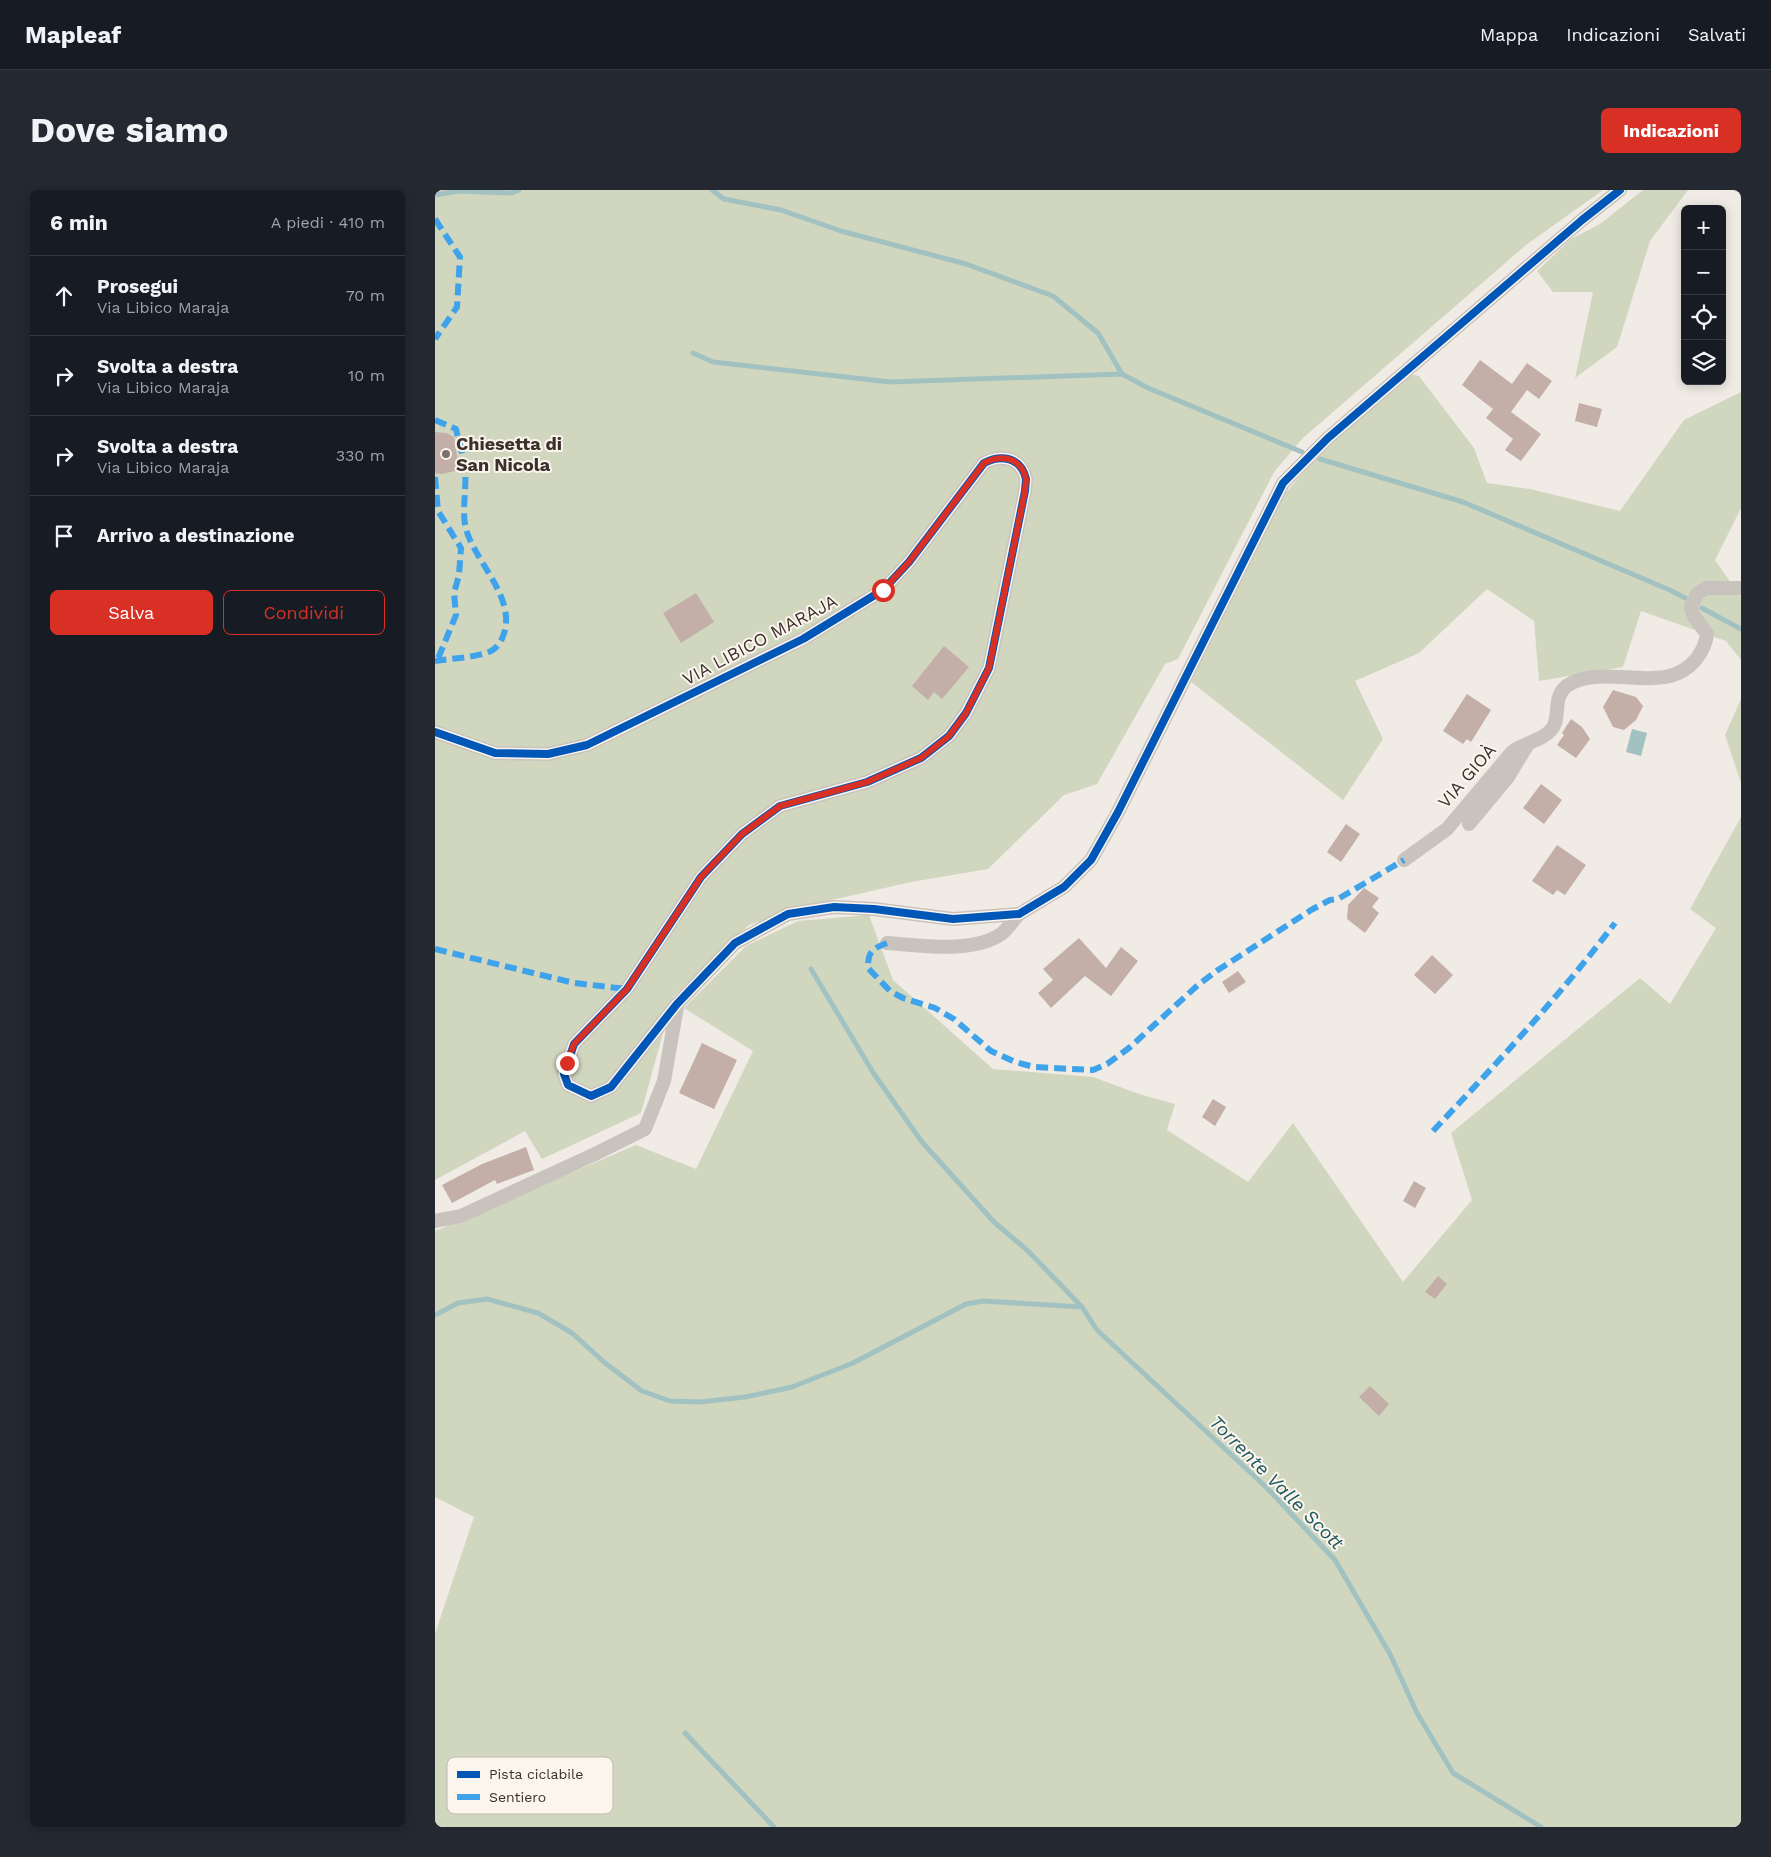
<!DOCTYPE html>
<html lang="it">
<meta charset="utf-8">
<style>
:root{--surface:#171b24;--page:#242831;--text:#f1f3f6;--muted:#9ea1a6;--line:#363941;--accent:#d93025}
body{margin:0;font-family:"Work Sans",sans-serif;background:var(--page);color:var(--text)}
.controls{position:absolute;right:15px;top:15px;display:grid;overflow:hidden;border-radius:8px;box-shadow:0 2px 12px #0003}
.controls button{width:45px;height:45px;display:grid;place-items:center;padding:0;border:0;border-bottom:1px solid var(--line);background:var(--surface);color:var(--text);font:25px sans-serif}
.stop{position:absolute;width:15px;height:15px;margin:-11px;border:4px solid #d93025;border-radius:50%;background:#fff}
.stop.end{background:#d93025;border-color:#fff;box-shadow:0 1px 5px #0008}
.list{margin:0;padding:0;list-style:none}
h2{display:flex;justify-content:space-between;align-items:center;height:65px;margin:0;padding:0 20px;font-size:21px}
h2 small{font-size:16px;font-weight:400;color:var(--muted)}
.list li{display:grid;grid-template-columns:32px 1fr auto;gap:15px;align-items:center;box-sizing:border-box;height:80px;padding:0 20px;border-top:1px solid var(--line)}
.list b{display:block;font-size:19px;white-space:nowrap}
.list p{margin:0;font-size:16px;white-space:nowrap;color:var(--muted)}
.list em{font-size:16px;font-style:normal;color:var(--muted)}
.actions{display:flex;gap:10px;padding:15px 20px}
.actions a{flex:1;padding:11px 0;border:1px solid var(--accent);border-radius:8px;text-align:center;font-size:18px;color:var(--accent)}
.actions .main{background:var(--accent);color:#fff}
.icon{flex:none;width:28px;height:28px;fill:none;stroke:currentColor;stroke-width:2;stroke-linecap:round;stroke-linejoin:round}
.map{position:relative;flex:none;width:1306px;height:1637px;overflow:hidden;border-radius:8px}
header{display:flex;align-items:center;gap:30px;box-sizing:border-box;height:70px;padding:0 25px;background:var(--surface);border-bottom:1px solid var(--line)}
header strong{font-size:24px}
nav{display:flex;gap:28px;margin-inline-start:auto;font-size:18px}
.intro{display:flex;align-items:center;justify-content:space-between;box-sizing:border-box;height:120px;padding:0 30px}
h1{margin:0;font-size:35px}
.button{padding:12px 22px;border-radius:8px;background:var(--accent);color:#fff;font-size:18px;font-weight:700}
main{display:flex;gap:30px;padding:0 30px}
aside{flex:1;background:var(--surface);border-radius:8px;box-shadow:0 2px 12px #0003}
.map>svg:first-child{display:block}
</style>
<header>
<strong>Mapleaf</strong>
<nav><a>Mappa</a><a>Indicazioni</a><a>Salvati</a></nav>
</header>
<div class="intro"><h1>Dove siamo</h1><a class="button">Indicazioni</a></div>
<main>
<aside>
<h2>6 min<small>A piedi · 410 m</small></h2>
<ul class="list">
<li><svg class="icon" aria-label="ahead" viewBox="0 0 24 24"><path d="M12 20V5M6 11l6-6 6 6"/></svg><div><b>Prosegui</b><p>Via Libico Maraja</p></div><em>70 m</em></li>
<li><svg class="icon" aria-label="right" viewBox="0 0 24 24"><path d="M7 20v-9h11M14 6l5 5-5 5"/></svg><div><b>Svolta a destra</b><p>Via Libico Maraja</p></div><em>10 m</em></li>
<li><svg class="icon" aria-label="right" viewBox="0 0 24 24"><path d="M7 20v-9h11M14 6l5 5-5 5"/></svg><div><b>Svolta a destra</b><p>Via Libico Maraja</p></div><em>330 m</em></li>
<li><svg class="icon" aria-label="arrive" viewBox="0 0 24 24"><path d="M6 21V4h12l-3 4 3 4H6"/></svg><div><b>Arrivo a destinazione</b></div></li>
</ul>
<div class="actions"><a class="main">Salva</a><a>Condividi</a></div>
</aside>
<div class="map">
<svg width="1306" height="1637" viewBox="0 0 1306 1637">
<rect width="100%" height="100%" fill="#f0ebe5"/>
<path fill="#d1d6bf" d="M0,0H1168L1091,55L868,248L839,282L743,469L730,474L662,594L629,605L553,679L476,692L375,715L314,735L238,807L206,923L107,969L90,941L0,990Z
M1208,0H1253L1215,51L1182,157L1140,188L1158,102H1118L1102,81L1136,49L1165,34Z
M975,184L984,186L1039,258L1052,293L1095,299L1185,321L1249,230L1306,202V318L1280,370L1306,407V470L1291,451L1206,421L1188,477L1104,491L1099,431L1052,399L984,463L920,491L948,549L908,610L756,492L849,305L889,258Z
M1306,509V593L1290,545Z
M1306,627V1637H0V1444L39,1327L0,1307V1041L201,955L261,979L318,861L249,818L311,756L363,731L434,725L458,790L558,879L658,887L704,904L740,914L732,940L813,992L858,933L968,1092L1037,1010L1016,943L1205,788L1235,814L1281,738L1255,719Z"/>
<path fill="#a1c2c1" d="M1197,539L1212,543L1206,566L1191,562Z"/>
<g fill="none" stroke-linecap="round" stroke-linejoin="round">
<path stroke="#a1c2c1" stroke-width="5" d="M277,0L289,9L346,20L406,41L531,74L618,106L663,143L687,184
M0,5L23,1L77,3L84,0
M258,163L278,172L455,192L687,184L713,198L867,262
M885,269L1028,312L1237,401L1250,408
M1267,418L1306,439
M376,779L439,884L487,952L559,1032L593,1061L647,1117L662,1140L831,1297L900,1370L955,1464L982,1523L1018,1583L1106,1637
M0,1125L23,1113L52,1109L103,1123L137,1143L170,1173L207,1201L235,1211L265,1212L310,1207L357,1197L418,1173L531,1114L548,1111L647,1117
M250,1543L339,1637"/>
</g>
<path fill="#c3afa7" d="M1045,170L1077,194L1092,173L1117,191L1104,209L1092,200L1076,222L1106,244L1086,271L1070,260L1078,249L1051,228L1058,219L1027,195Z
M1144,213L1167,219L1162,237L1140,231Z
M0,242L11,243L19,247L24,280L7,284L0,283Z
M261,403L279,432L246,453L228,423Z
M509,456L534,477L507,509L499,502L493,510L477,496Z
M1178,500L1201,507L1208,516L1201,530L1189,540L1178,537L1168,517Z
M1032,504L1056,520L1036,552L1032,549L1028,554L1008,541Z
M1136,529L1147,537L1155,549L1141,568L1122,555L1129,545L1127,543Z
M1106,594L1127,610L1109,634L1088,618Z
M911,634L925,644L906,672L892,662Z
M1122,655L1151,675L1130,705L1122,700L1118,705L1097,691Z
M929,698L944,708L937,717L944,723L930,743L912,729L913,715Z
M644,748L671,778L686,757L703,771L676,806L650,786L616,818L603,803L618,790L608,779Z
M997,765L1018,785L1000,804L979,785Z
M803,781L811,792L794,803L787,792Z
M267,853L302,870L279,919L244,903Z
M778,909L791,917L780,936L767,927Z
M91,957L99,980L62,994L60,990L17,1013L7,995L47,974Z
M979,991L991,998L980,1018L968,1011Z
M1003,1086L1012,1094L1000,1109L990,1102Z
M935,1196L954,1214L944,1226L924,1207Z"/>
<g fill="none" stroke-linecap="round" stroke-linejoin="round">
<path stroke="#c9c3be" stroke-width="14" d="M0,542L60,563L113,564L152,555L368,449L448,400L474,372L549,273C566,264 586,267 591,289C591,292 590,298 590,301L554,478L531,523L514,546L486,568L432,592L345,616L307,644L266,687L192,799L139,854L129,884L133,895L156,906L176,897L242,814L300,753L353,724L399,717L439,719L518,729L584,724L629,697L656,670L683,622L848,293L893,248L1147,30L1185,0
M1034,634L1073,587L1093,554
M969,670L1012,639L1077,562C1088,553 1107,551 1116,540C1127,528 1116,506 1133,495C1171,471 1231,509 1262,468C1268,460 1271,454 1272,444L1258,425L1256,417L1262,404L1271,398H1306
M452,753C485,755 537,764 566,744C573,739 578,730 584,724
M0,1031L26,1026L160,964L210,939L229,891L242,817"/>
<path stroke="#3fa3eb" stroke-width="6" stroke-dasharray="12 6" stroke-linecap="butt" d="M0,29L25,67L22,117L0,149
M0,230L21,239C24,253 29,267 30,281C32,301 25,326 33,345C45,377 82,411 68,446C66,452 62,458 56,461C39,468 19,468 0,471
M0,287L3,321L26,358L24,385L19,403L21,425L2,471
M452,753C437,759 433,761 433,778L455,801L468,808L500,818L519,829L556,861L580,872L599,877L658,880L672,874L694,858L763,795L783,780L876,720L895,710L903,709L969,670
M0,759L139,793L192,799
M998,941C1061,874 1124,807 1180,733"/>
<g stroke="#fbf5ee" stroke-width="11">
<path id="cycleway" d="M0,542L60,563L113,564L152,555L368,449L448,400L474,372L549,273C566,264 586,267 591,289C591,292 590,298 590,301L554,478L531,523L514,546L486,568L432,592L345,616L307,644L266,687L192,799L139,854L129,884L133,895L156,906L176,897L242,814L300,753L353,724L399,717L439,719L518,729L584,724L629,697L656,670L683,622L848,293L893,248L1147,30L1185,0"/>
</g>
<use href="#cycleway" stroke="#0057b8" stroke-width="8"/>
</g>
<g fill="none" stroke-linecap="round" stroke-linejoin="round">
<path stroke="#d93025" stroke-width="6" d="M132,873L139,854L192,799L266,687L307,644L345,616L432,592L486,568L514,546L531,523L554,478L590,301C590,298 591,292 591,289C586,267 566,264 549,273L474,372L448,400"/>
</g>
<circle fill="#7a716c" stroke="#fbf5ee" stroke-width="2" cx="11" cy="264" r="5"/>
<g text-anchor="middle" stroke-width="4" stroke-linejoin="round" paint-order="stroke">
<g font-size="18" font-weight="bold" fill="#3b302b" stroke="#fbf5ee" text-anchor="start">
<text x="21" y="260">Chiesetta di<tspan x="21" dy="21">San Nicola</tspan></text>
</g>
<g font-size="18" fill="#3b302b" stroke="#fbf5ee">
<text transform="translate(325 450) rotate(-28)" y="6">VIA LIBICO MARAJA</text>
<text transform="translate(1032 586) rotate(-49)" y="6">VIA GIOÀ</text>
</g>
<g font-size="19" font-style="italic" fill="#1f5a5e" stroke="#fbf5ee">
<text transform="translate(842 1292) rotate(45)" y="7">Torrente Valle Scott</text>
</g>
</g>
<rect x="12" y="1567" width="166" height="57" rx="8" fill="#fbf5ee" stroke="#c1bab4" stroke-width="1"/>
<rect x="22" y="1581" width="23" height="7" fill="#0057b8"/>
<rect x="22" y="1604" width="23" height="6" fill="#3fa3eb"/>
<g font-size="14" fill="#3b302b">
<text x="54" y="1589">Pista ciclabile</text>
<text x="54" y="1612">Sentiero</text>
</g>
</svg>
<div class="controls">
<button>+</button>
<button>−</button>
<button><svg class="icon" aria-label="locate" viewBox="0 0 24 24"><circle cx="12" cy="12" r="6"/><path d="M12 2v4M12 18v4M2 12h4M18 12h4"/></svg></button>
<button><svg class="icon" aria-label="layers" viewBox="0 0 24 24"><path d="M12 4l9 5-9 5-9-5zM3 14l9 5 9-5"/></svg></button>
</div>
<div class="stop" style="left:448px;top:400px"></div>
<div class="stop end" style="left:132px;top:873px"></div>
</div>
</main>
